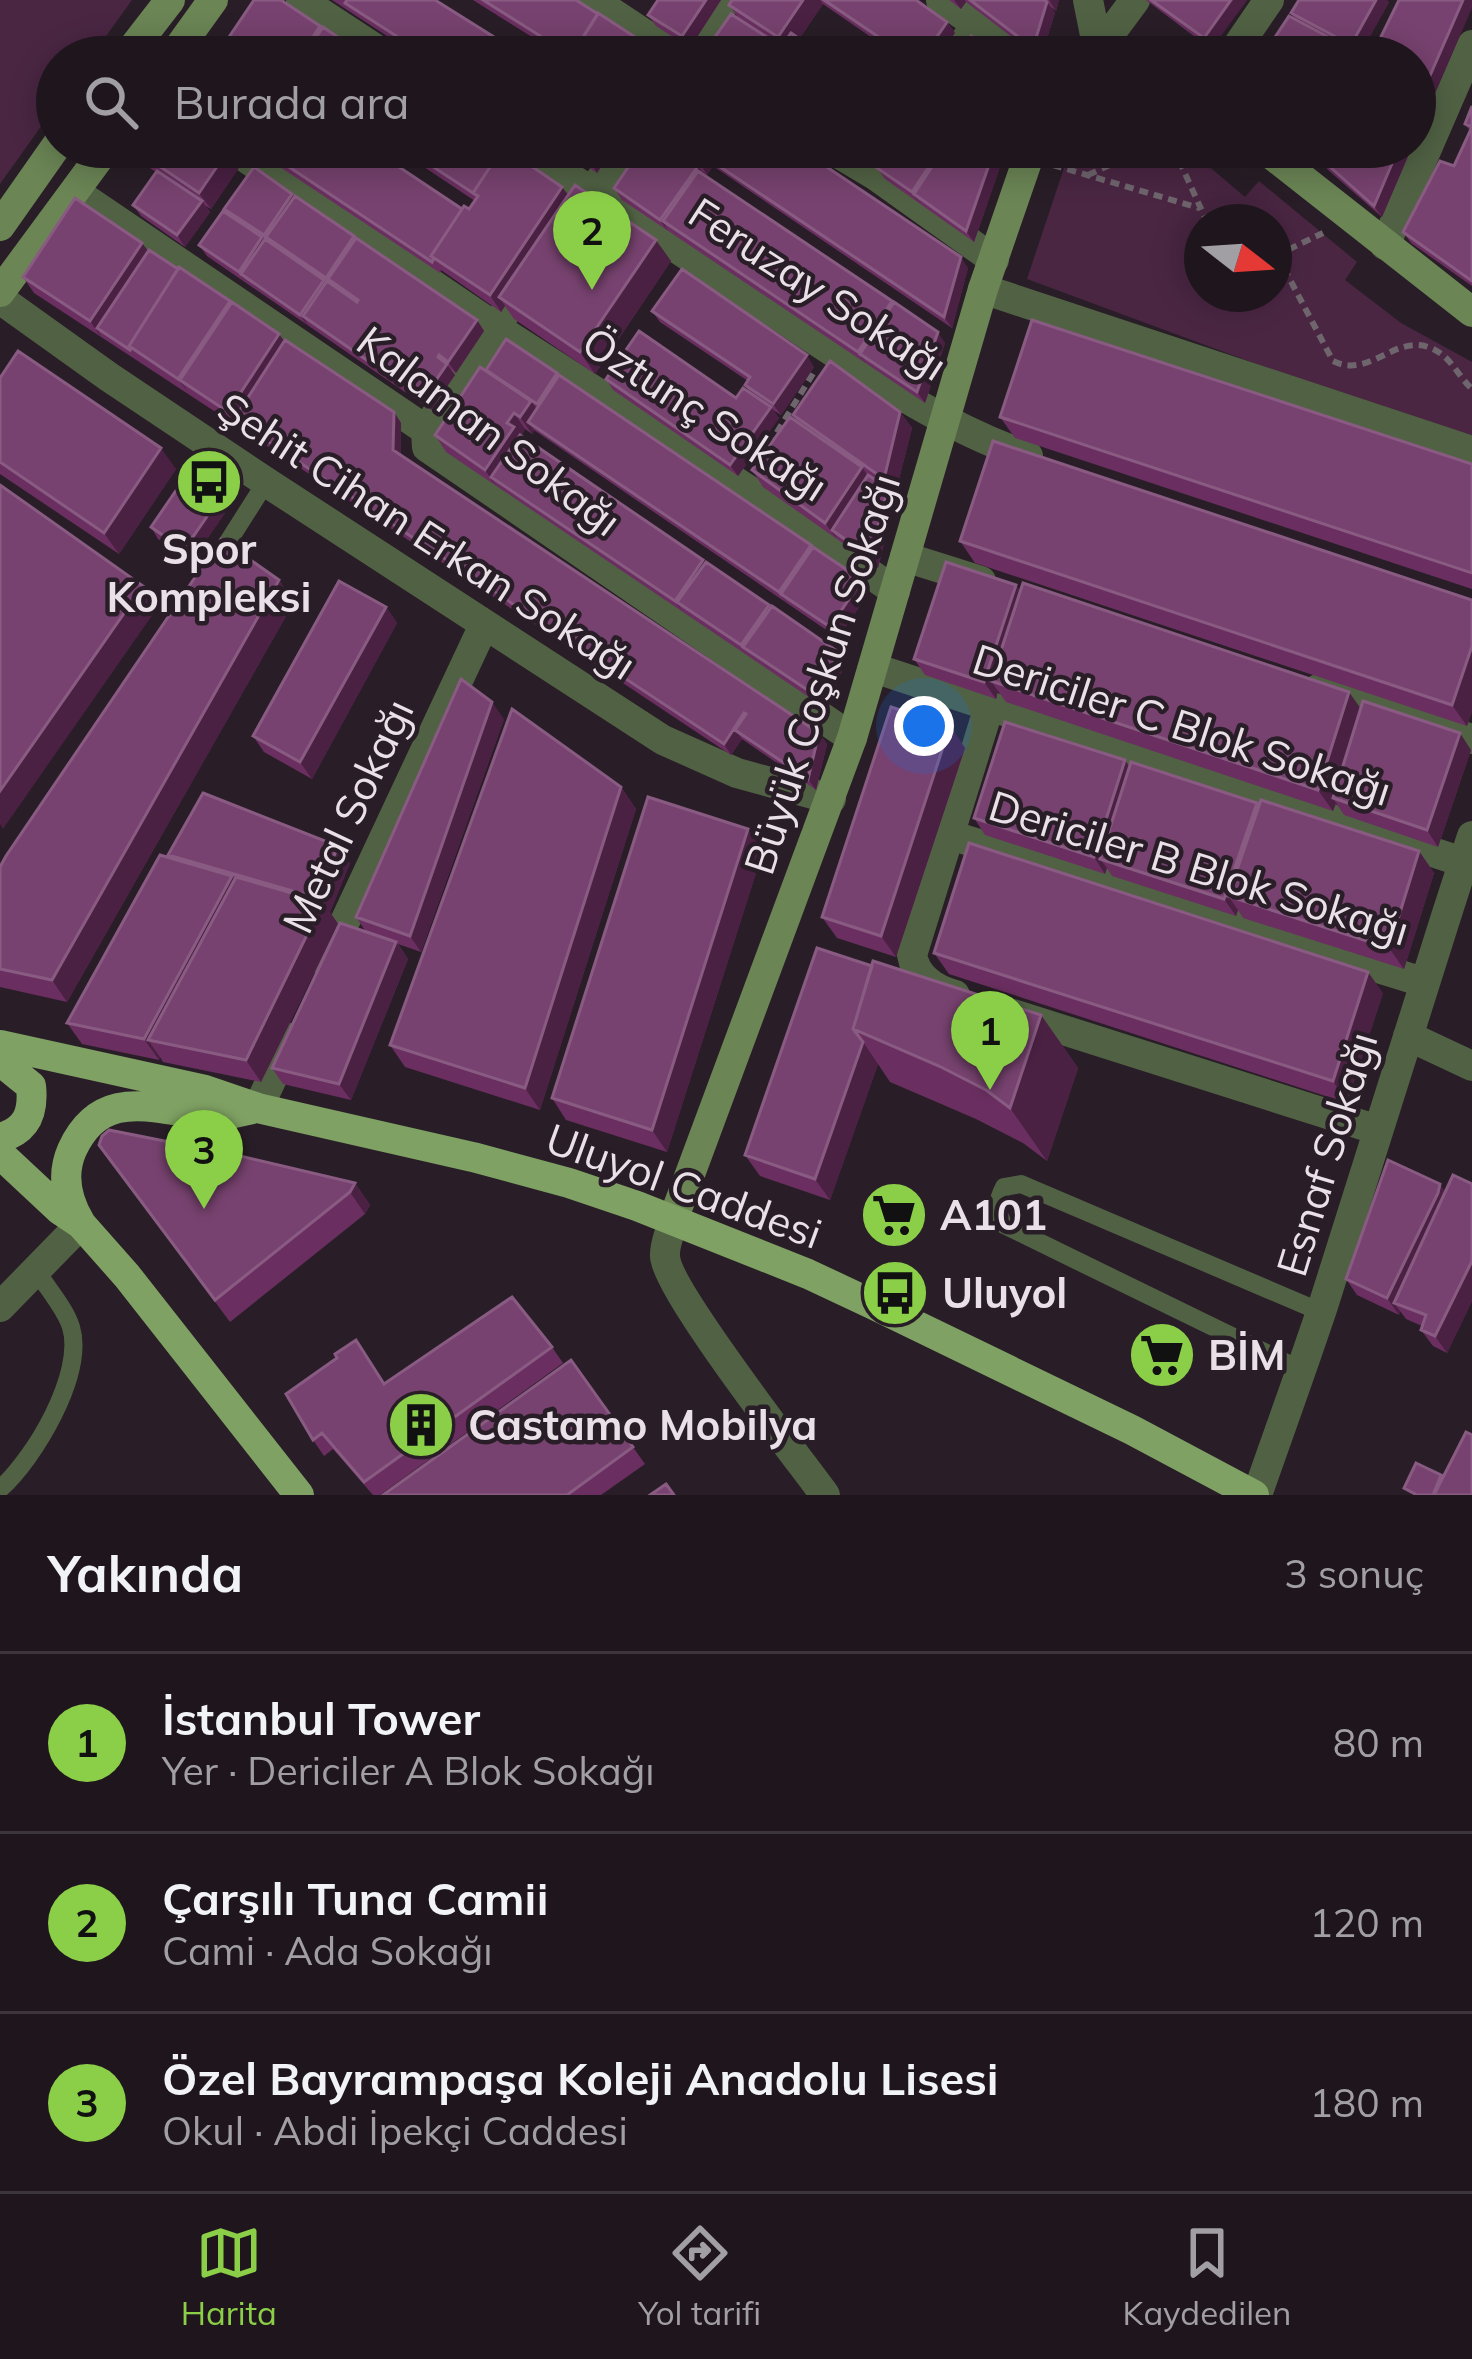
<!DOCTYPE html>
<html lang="tr">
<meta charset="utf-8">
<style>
:root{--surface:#1f161d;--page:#271f26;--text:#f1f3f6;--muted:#a19fa4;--line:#3c353b;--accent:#8bce47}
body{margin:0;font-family:Mulish,sans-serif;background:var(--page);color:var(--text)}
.compass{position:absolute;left:1184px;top:204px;width:108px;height:108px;border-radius:50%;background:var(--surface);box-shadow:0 6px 30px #0003;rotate:107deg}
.you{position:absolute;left:924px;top:726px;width:42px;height:42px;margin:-30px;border:9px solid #fff;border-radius:50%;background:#1a73e8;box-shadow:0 0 0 18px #1a73e833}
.badge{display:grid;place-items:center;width:78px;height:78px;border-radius:50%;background:var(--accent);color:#111;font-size:39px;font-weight:700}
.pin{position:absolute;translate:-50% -99px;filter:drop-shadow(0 3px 6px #0008)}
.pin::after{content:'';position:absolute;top:63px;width:42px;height:36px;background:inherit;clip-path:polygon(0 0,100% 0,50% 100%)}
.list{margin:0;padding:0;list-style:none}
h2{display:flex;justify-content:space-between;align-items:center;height:156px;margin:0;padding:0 48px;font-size:51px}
h2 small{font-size:39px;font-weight:400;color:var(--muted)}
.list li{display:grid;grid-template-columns:78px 1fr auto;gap:36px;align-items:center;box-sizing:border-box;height:180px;padding:0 48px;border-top:3px solid var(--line)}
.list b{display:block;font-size:45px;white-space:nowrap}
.list p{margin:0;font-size:39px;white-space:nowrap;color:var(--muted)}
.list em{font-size:39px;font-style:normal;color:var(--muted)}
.icon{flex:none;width:66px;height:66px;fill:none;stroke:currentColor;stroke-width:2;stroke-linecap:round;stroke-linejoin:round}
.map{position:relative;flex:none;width:1472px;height:1495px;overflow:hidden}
.search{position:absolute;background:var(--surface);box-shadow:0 6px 30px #0003;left:36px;right:36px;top:36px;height:132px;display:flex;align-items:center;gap:30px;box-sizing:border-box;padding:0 42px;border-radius:66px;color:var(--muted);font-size:45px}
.sheet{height:696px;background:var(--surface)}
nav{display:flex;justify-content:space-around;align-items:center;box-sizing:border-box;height:168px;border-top:3px solid var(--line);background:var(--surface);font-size:33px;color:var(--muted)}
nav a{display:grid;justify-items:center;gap:6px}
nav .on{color:var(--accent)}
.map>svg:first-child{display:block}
</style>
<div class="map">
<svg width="1472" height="1495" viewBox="0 0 1472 1495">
<rect width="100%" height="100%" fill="#291e27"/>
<path fill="#4a2643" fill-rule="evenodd" d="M0,0H132L91,57H57V104L0,184Z
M1071,147H1186L1245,197L1259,181L1357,262L1345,280L1401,323L1472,362V444L1027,279ZM1202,222H1274V294H1202Z"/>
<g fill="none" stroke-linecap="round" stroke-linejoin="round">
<path stroke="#6f656d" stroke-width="6" stroke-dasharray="9 6" stroke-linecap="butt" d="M1173,147L1207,222
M1053,165L1199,208
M1088,175L1149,147
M1277,255L1333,361C1373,381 1399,325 1440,353C1453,362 1460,378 1472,389
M1275,256L1323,233
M761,458L814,372"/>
<path stroke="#516244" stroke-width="18" d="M214,564L266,482
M1301,1370L1004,1225C995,1210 997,1201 1004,1187L1021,1184L1321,1312
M0,1489C34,1459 85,1374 71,1327C65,1308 47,1288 36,1270"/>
<path stroke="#516244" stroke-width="30" d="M301,0L388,57
M593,0L679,57
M941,0L1024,57
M1088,0L1098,50
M1098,50L1135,0
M687,57L727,0
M954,57L976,25
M1230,57L1269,0
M230,147L495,327L744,487L895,591
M524,147C609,203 694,259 779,316C858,368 938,425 1028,456
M828,147L875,175L994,260
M75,192L426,430
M580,208L624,147
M1385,245L1472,45
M983,289L1472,451
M0,299L109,377L266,482L663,740L737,773L831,799
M426,430L427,447L852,738
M426,430L507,310
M905,557L981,581
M874,668L1472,865
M1318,689L1472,739
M950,835L1423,982
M326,962L484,625
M955,995C934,989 916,978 912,955L989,707
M1013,1014L1378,1130
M1408,1036L1472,1066
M258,1108L291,1038
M673,1220C671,1231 664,1245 665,1256C666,1289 798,1458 825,1495
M0,1307L81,1224
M1257,1495C1279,1432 1302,1369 1323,1306C1374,1149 1421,992 1472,836"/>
<path stroke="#6b8555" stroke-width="30" d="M126,57L170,0
M172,57L213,0
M1081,57C1102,49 1112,49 1132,57
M1262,147L1472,312
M0,226L57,145
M0,292L107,147
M673,1220L852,738L983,289L1032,147"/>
<path stroke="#7fa163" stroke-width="30" d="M0,1045L205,1090L258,1108L473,1157L569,1183L637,1206L808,1274L874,1305L1132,1430L1254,1495
M0,1061L31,1086C34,1113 27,1130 0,1138
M0,1154L60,1210L81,1224L127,1276L299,1495
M80,1222C67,1200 61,1175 72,1150C105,1078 167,1117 224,1115C233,1114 243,1111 252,1109"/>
</g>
<path fill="#6a2f60" d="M332,0H435L526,57H419Z
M473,0H576L655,50L661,57H564Z
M658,0H721L690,48L656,26L648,15Z
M732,0H916L947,22L955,33L881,44L823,4L799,39L823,55L830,57H706L704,53L739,19L729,5Z
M949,0H1059L1056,11L1051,7L1055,13L1041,57H1038L966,2L961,9Z
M1146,0H1247L1211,49Z
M1389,2L1359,56L1353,53L1356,57H1262L1294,18L1291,13Z
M322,29L367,57H243L235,51L227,40Z
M1472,106V286L1411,243L1403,232L1454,166L1470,131L1465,124Z
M129,147L229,149L240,166L211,209L206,206L210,212L185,247L141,216L133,205L156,172L139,161Z
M250,147H369L462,209H469L475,201L394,147H503L562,187L568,195L671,261L595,374L514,319L505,306L501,312L441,270L440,273Z
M558,147H614L597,173Z
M642,147H797L968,268L952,328L713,166L707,175L700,170L704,176L892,301L945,343L925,403L622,200L614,188Z
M833,147H876L862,167Z
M892,147H1006L1000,164L995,161L1000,167L974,242L885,179L877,168Z
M1326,147H1412L1382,217L1328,170L1320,158Z
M292,194L477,320L484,331L456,373L451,369L455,375L431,410L207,256L199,245L228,214L224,209Z
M142,243L148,251L232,303L285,341L394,412L401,423V456L819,733L827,744L816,790L742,739L731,755L240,428L34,293L23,277Z
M652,311L814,367L781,415L773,410L779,418L738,476L613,390L606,379L736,398L750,393L745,385L748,381L660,322Z
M506,339L811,545L870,591L838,638L534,430L532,434L525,429L521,436L771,607L845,662L828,710L446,452L435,435L486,371Z
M0,378L176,469L119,554L0,474Z
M900,412L912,428L895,495L890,492L895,499L878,568L763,487L752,470L798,423L793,415Z
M1000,417L1472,464V589L1015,438Z
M229,507L192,561L158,539L151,527Z
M960,541L1472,600V711L1467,726L975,563Z
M279,580L294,602L67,1002L0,987V867Z
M1016,585L1020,591L1360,709L1471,750L1438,847L1344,815L1336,803L1333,811L1006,702L998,691L996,699L925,675L914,659Z
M386,607L397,623L312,779L264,752L253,736Z
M504,719L421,952L398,944L408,959L351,1100L283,1084L272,1068L366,932L356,917Z
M950,726L965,748L896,957L837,938L822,917Z
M1125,760L1130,767L1419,851L1434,873L1404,969L1243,918L1238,910L1236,916L1112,876L1107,868L1105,874L985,835L974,818Z
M621,787L636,809L540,1110L405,1067L390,1045Z
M763,851L667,1152L566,1120L552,1098Z
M168,855L350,863L330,912L338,924L261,1082L163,1062L160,1057L159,1060L82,1044L67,1023L170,858Z
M934,953L1383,993L1347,1103L949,974Z
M872,966L1041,1015L1078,1068L1047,1161L1023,1143L976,1119L890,1082L878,1064L830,1200L760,1176L745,1155Z
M227,1140L237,1155L355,1183L370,1205L365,1214L230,1322L114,1166Z
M1472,1184V1301L1447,1353L1433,1346L1421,1330L1422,1326L1406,1319L1400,1311L1399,1315L1357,1295L1346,1279L1445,1192Z
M356,1340L385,1384L552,1347L563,1363L380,1495H373L333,1449L324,1456L313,1440L337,1358Z
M571,1360L645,1464L601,1495H383Z"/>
<path fill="#4a2043" d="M706,0H721L690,48L682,36Z
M803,0H820L823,4L789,53L778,37Z
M954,0H965L966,2L961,9Z
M1049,0H1059L1056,11Z
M1231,0H1247L1211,49L1204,38Z
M1376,0H1387L1389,2L1359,56L1351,45Z
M1463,0H1472V8L1415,140V110Z
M1047,2L1055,13L1041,57H1039L1033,48Z
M947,22L955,33L938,57H923Z
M599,147H614L597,173L590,161Z
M711,147H726L707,158L713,166L707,175L700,163Z
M853,147H876L862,167L851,151Z
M942,147H950L914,194L919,204L912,192Z
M994,147H1006L1000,164L992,153Z
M1309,147H1323L1314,162L1306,151Z
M1399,147H1412L1382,217L1374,206Z
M229,149L240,166L211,209L199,193Z
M992,156L1000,167L974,242L966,231Z
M698,166L705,177L663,221L668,231L660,220Z
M562,187L574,203L499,297L505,306L501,312L490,295Z
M292,194L300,205L266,237L271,246L264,235Z
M202,201L210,212L185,247L177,235Z
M354,236L362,247L328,279L333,289L326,278Z
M262,237L270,249L241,274L246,283L239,272Z
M656,240L671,261L595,374L580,352Z
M142,243L154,259L97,328L101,337L90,321Z
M961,257L968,268L952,328L944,317Z
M324,280L332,291L303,316L308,326L300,315Z
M230,301L241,317L180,380L190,395L178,379Z
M892,301L899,312L860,354L866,364L858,352Z
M477,320L484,331L456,373L448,362Z
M938,332L945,343L925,403L917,392Z
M279,334L291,350L234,419L240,428L228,412Z
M439,355L455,375L431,410L423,399Z
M807,355L814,367L781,415L773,404Z
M531,401L543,418L528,422L534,430L532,434L520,417Z
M771,407L779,418L738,476L730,465Z
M394,412L401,423V461L393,450Z
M900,412L912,428L895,495L884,479Z
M514,413L525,429L491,477L496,486L485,470L507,423Z
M161,448L176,469L119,554L104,533Z
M862,467L873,484L832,530L837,539L825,523Z
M888,488L895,499L878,568L870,557Z
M221,496L229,507L192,561L184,550Z
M811,545L819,556L781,594L787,604L779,592Z
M703,560L711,571L677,602L683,612L675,601Z
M279,580L294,602L67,1002L52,980Z
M862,580L870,591L838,638L830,627Z
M1016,585L1027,601L991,681L998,691L996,699L984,682Z
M143,586L158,607L3,829L0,824V791Z
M769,605L777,616L743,647L749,656L741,645Z
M386,607L397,623L312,779L300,762Z
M1472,646V711L1467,726L1452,705Z
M837,651L845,662L828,710L821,699Z
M1349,692L1364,713L1333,798L1336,803L1333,811L1318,790Z
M492,702L504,719L421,952L410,936Z
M744,713L752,724L735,730L742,739L731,755L724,744Z
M950,726L965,748L896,957L881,936Z
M819,733L827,744L816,790L808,779Z
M1460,733L1471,750L1438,847L1427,830Z
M1125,760L1136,777L1100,859L1107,868L1105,874L1094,857Z
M621,787L636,809L540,1110L525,1088Z
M1257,803L1268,819L1228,896L1238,910L1236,916L1224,899Z
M748,829L763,851L667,1152L652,1130Z
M338,846L350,863L330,912L338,924L261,1082L246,1060L322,904L317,898Z
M1419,851L1434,873L1404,969L1389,948Z
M232,876L246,897L148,1040L160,1057L159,1060L144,1039Z
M396,942L408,959L351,1100L339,1084Z
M1368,972L1383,993L1347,1103L1333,1081Z
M1041,1015L1078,1068L1047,1161L1010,1108Z
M863,1042L878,1064L830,1200L815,1179Z
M227,1140L241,1162L223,1152Z
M355,1183L370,1205L365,1214L350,1192Z
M1440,1184L1451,1201L1394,1303L1400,1311L1399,1315L1387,1298Z
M1472,1261V1301L1447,1353L1435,1336Z"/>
<path fill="#77426f" stroke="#895b82" stroke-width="3" d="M254,0H281L320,26L300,57H252L227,40Z
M347,0H435L526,57H429L345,3Z
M483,0H576L598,14L573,53L575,55L574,57Z
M658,0H706L682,36L648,15Z
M732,0H803L778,37L729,5Z
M824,0H916L947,22L923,57H872L883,40Z
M970,0H1044L1047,2L1033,48Z
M1151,0H1231L1204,38Z
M1299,0H1376L1351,45L1291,13Z
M1399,0H1463L1415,110V57H1371Z
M598,13L655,50L650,57H578L573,53Z
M731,14L779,45L771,57H709L704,53Z
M1289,16L1349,48L1344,57H1262Z
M323,27L367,57H303Z
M791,33L823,55L822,57H774Z
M971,36L1001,57H956Z
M1472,106V281L1403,232L1440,161L1454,166L1472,127L1465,124Z
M131,147H226L229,149L199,193Z
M259,147H369L462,209L431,256L434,258L432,262Z
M403,147H503L473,193L476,195Z
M503,147L562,187L490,295L431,256L464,206L469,209L478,196L473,193Z
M567,147H599L590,161Z
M642,147H669L698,166L660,220L614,188Z
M675,147H711L700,163Z
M714,147H797L961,257L944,317L707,158Z
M892,147H942L912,192L877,168Z
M945,147H978L992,156L966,231L914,194Z
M1326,147H1399L1374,206L1320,158Z
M254,167L292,194L264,235L224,209Z
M157,171L202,201L177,235L133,205Z
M698,171L892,301L858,352L663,221Z
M575,185L656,240L580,352L499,297Z
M295,196L354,236L326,278L266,237Z
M75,198L142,243L90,321L23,277Z
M223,211L262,237L239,272L199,245Z
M356,238L477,320L448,362L439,355L438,357L447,364L423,399L303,316L327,281L357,302L358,300L328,279Z
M265,239L324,280L300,315L241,274Z
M149,250L178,269L129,346L131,348L130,350L97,328Z
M179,267L230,301L178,379L129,346Z
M682,269L807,355L773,404L745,385L750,377L652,311Z
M232,302L279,334L228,412L180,380Z
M894,302L938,332L917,392L860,354Z
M1032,320L1472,464V573L1000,417Z
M639,331L736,398L743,388L771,407L730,465L606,379Z
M506,339L557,373L537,404L486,370Z
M285,340L394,412L393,450L819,733L808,779L735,730L746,714L744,713L724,744L234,419Z
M18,351L161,448L104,533L0,462V378Z
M830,361L900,412L884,479L793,415Z
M480,367L531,401L520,417L514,413L507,423L514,427L485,470L435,435Z
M559,375L811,545L779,592L528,422Z
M790,417L862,467L825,523L752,470Z
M520,435L703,560L675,601L491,477Z
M993,441L1472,600V646L1452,705L960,541Z
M188,473L221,496L184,550L151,527Z
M868,475L888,488L870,557L832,530Z
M0,485L143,586L0,791Z
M221,539L279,580L52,980L0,969V867L6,856Z
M813,547L862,580L830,627L781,594Z
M706,562L769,605L741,645L677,602Z
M946,562L1016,585L984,682L914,659Z
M339,581L386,607L300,762L253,736Z
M1023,583L1349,692L1318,790L991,681Z
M772,606L837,651L821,699L743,647Z
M461,679L492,702L410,936L356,917Z
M1363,701L1460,733L1427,830L1333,798Z
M891,707L950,726L881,936L822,917Z
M512,709L621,787L525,1088L390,1045Z
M1005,722L1125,760L1094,857L974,818Z
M1131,762L1257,803L1224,899L1100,859Z
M203,793L338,846L317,898L168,855Z
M648,797L748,829L652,1130L552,1098Z
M1261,800L1419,851L1389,948L1228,896Z
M969,843L1368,972L1333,1081L934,953Z
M160,855L232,876L144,1039L67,1023Z
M236,877L323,902L246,1060L148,1040Z
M340,923L396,942L339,1084L272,1068Z
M817,948L872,966L853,1029L863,1042L815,1179L745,1155Z
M873,961L1041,1015L1010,1108L986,1090L939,1066L853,1029Z
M109,1130L195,1147L199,1134L227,1140L223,1152L355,1183L350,1192L215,1300L99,1145L102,1136Z
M1388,1160L1440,1184L1438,1193L1387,1298L1346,1279Z
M1453,1175L1472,1184V1261L1435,1336L1421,1330L1426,1315L1394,1303Z
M512,1297L552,1347L364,1482L322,1433L313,1440L286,1394L337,1358L335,1354L356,1340L384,1384Z
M571,1360L633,1447L567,1495H383Z
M1466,1432L1472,1435V1495H1434Z
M1416,1463L1441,1475L1433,1495H1417L1404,1488Z
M666,1484L674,1495H650Z"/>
<defs>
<g id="bus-disc" transform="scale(3.45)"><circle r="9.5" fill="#8bce47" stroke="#291e27"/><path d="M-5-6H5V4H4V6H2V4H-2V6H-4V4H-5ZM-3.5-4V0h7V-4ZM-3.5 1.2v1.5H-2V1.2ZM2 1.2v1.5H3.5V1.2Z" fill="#111"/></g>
<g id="supermarket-disc" transform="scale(3.45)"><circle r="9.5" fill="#8bce47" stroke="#291e27"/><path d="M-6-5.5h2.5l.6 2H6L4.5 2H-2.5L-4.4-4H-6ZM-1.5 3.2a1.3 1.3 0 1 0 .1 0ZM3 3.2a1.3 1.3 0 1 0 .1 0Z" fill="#111"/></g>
<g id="building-disc" transform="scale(3.45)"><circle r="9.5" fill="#8bce47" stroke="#291e27"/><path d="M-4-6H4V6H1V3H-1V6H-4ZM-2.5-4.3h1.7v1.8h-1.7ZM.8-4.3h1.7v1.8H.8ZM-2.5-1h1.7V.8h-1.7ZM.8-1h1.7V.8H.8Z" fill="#111"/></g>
</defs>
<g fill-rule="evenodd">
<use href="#bus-disc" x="209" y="482"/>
<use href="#supermarket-disc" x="894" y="1215"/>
<use href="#bus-disc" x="895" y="1293"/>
<use href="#supermarket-disc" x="1162" y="1355"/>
<use href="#building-disc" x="421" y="1425"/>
</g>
<g text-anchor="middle" stroke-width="9" stroke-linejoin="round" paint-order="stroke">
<g font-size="42" fill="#e9e1e7" stroke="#291e27">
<text transform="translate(818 289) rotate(33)" y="15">Feruzay Sokağı</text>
<text transform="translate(705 414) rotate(33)" y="15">Öztunç Sokağı</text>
<text transform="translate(489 431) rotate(37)" y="15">Kalaman Sokağı</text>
<text transform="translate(427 536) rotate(33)" y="15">Şehit Cihan Erkan Sokağı</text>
<text transform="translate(822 674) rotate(-72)" y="15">Büyük Coşkun Sokağı</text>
<text transform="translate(1182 725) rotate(18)" y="15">Dericiler C Blok Sokağı</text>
<text transform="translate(348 816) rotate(-65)" y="15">Metal Sokağı</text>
<text transform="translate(1199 868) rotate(17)" y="15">Dericiler B Blok Sokağı</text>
<text transform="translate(1327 1154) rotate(-73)" y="15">Esnaf Sokağı</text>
<text transform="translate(684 1186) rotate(20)" y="15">Uluyol Caddesi</text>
</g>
<g font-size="42" font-weight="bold" fill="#e9e1e7" stroke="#291e27" text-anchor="start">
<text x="209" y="564" text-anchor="middle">Spor<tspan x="209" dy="48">Kompleksi</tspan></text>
<text x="940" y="1230">A101</text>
<text x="942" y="1308">Uluyol</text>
<text x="1208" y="1370">BİM</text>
<text x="468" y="1440">Castamo Mobilya</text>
</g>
</g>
</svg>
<svg class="compass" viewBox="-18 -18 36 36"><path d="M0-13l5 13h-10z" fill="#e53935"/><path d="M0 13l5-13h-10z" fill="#a19fa4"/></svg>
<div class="you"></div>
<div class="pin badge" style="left:990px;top:1090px">1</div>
<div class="pin badge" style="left:592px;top:290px">2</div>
<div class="pin badge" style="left:204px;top:1209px">3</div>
<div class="search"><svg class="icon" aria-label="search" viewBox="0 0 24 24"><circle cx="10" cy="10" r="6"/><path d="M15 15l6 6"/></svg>Burada ara</div>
</div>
<section class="sheet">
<h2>Yakında<small>3 sonuç</small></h2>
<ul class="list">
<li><span class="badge">1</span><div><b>İstanbul Tower</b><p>Yer · Dericiler A Blok Sokağı</p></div><em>80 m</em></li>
<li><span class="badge">2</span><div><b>Çarşılı Tuna Camii</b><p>Cami · Ada Sokağı</p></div><em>120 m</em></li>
<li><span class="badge">3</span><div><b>Özel Bayrampaşa Koleji Anadolu Lisesi</b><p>Okul · Abdi İpekçi Caddesi</p></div><em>180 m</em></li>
</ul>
</section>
<nav>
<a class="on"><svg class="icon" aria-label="map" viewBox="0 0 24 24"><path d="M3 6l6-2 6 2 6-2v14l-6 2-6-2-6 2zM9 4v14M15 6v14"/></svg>Harita</a>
<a><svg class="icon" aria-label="directions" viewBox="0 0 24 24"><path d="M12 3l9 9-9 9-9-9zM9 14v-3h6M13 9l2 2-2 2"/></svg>Yol tarifi</a>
<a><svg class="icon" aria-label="saved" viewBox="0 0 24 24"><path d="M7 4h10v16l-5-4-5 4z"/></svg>Kaydedilen</a>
</nav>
